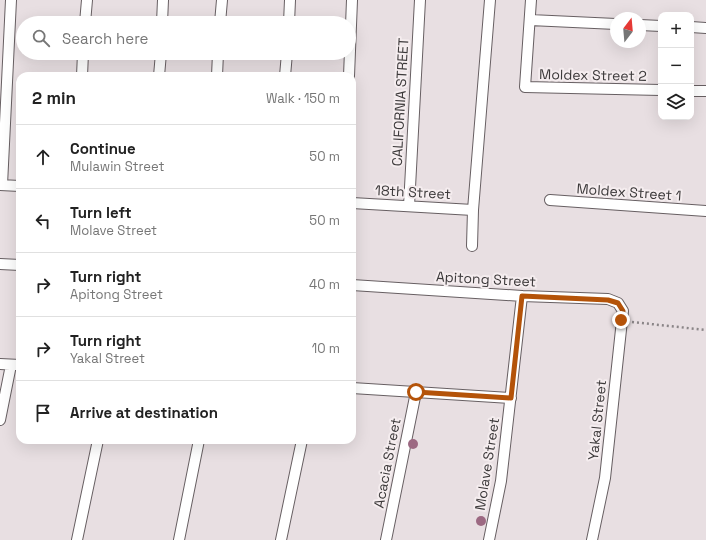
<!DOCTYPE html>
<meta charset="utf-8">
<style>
:root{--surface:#fff;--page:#f2f2f2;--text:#222;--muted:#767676;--line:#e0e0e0}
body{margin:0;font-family:"Space Grotesk",sans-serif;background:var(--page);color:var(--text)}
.controls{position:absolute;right:12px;top:12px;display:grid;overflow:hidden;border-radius:8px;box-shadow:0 4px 16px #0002}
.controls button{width:36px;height:36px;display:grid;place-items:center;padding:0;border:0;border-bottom:1px solid var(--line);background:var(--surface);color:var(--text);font:20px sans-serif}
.compass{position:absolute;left:610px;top:12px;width:36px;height:36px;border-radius:50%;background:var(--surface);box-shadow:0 4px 16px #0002;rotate:16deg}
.stop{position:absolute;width:12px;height:12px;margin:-9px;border:3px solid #b45309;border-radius:50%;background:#fff}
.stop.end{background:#b45309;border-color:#fff;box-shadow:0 1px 4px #0008}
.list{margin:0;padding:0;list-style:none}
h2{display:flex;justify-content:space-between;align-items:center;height:52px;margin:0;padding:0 16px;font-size:17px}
h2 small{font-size:13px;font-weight:400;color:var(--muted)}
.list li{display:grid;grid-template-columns:26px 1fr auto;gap:12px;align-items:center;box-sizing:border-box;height:64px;padding:0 16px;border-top:1px solid var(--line)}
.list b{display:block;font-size:15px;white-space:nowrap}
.list p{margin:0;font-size:13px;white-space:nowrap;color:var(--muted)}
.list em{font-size:13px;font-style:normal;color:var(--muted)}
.icon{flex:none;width:22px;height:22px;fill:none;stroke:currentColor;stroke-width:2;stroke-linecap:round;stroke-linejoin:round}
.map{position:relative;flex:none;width:706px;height:540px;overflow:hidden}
.search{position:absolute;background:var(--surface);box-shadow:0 4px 16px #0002;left:16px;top:16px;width:340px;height:44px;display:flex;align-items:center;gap:10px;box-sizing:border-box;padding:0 14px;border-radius:22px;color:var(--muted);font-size:15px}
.panel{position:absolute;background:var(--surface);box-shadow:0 4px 16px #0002;left:16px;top:72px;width:340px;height:372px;border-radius:12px}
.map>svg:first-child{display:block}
</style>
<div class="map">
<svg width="706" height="540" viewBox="0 0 706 540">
<rect width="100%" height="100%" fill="#e8dfe2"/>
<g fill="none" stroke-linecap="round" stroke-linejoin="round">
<g stroke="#675f62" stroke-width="12">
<path id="minor" d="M531,0L525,87L661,90
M530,20L616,24
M85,23L87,0
M162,23L163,0
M220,23L222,0
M289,23L290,0
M640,25L661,26
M691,27L706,28
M82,76L83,53
M159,76L161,53
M217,76L218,53
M285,76L287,53
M349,76L352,0
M691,91H706
M0,185L20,186
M2,185L11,0
M550,200L706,211
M352,203L473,210
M409,206L420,0
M472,246L473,210L490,0
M0,264L20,265
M352,285L522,296L608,299L618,303L623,311L605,478L592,540
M0,364L20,365
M352,388L511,398
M0,420L11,365
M77,540L98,440
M179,540L199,440
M281,540L302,440
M386,540L416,392
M489,540L501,481L522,296"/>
</g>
<path stroke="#8a8587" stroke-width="2.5" stroke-dasharray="2 3" stroke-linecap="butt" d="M632,322L706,330"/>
<use href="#minor" stroke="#fff" stroke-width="10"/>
</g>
<g fill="#9c6982">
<circle cx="413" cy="444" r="5"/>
<circle cx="481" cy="521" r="5"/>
</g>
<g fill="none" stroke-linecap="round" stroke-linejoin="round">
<path stroke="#b45309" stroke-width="5" d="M416,392L511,398L522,296L608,300L618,303L623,311L621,320"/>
</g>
<g text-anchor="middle" stroke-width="4" stroke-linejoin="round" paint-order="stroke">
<g font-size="14" fill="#3c393a" stroke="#f5edef">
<text transform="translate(593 75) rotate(1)" y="5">Moldex Street 2</text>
<text transform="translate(400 102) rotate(-87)" y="5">CALIFORNIA STREET</text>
<text transform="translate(413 192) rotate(3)" y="5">18th Street</text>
<text transform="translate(629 192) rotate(4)" y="5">Moldex Street 1</text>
<text transform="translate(486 279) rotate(3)" y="5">Apitong Street</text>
<text transform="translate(597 420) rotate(-84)" y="5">Yakal Street</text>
<text transform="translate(387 463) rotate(-79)" y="5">Acacia Street</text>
<text transform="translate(487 464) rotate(-81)" y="5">Molave Street</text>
</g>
</g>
</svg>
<div class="controls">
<button>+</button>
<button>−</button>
<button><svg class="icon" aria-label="layers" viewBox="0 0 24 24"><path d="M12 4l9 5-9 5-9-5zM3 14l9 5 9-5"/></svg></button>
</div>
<svg class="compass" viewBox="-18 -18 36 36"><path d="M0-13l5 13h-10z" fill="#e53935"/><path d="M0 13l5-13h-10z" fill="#767676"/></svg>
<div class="stop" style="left:416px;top:392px"></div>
<div class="stop end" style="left:621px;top:320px"></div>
<div class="search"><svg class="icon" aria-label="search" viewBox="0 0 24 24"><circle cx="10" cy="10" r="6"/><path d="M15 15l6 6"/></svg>Search here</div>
<section class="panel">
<h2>2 min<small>Walk · 150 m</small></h2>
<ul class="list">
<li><svg class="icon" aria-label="ahead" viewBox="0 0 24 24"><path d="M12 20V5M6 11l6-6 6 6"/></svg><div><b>Continue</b><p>Mulawin Street</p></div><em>50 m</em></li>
<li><svg class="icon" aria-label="left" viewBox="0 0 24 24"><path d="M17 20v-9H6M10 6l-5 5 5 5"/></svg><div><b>Turn left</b><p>Molave Street</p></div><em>50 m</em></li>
<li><svg class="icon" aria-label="right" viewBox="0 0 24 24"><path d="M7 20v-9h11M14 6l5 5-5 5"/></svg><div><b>Turn right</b><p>Apitong Street</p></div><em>40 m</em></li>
<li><svg class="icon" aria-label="right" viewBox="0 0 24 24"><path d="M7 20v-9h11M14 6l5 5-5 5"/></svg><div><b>Turn right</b><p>Yakal Street</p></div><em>10 m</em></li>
<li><svg class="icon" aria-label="arrive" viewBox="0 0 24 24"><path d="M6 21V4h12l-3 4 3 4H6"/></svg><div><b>Arrive at destination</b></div></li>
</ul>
</section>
</div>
